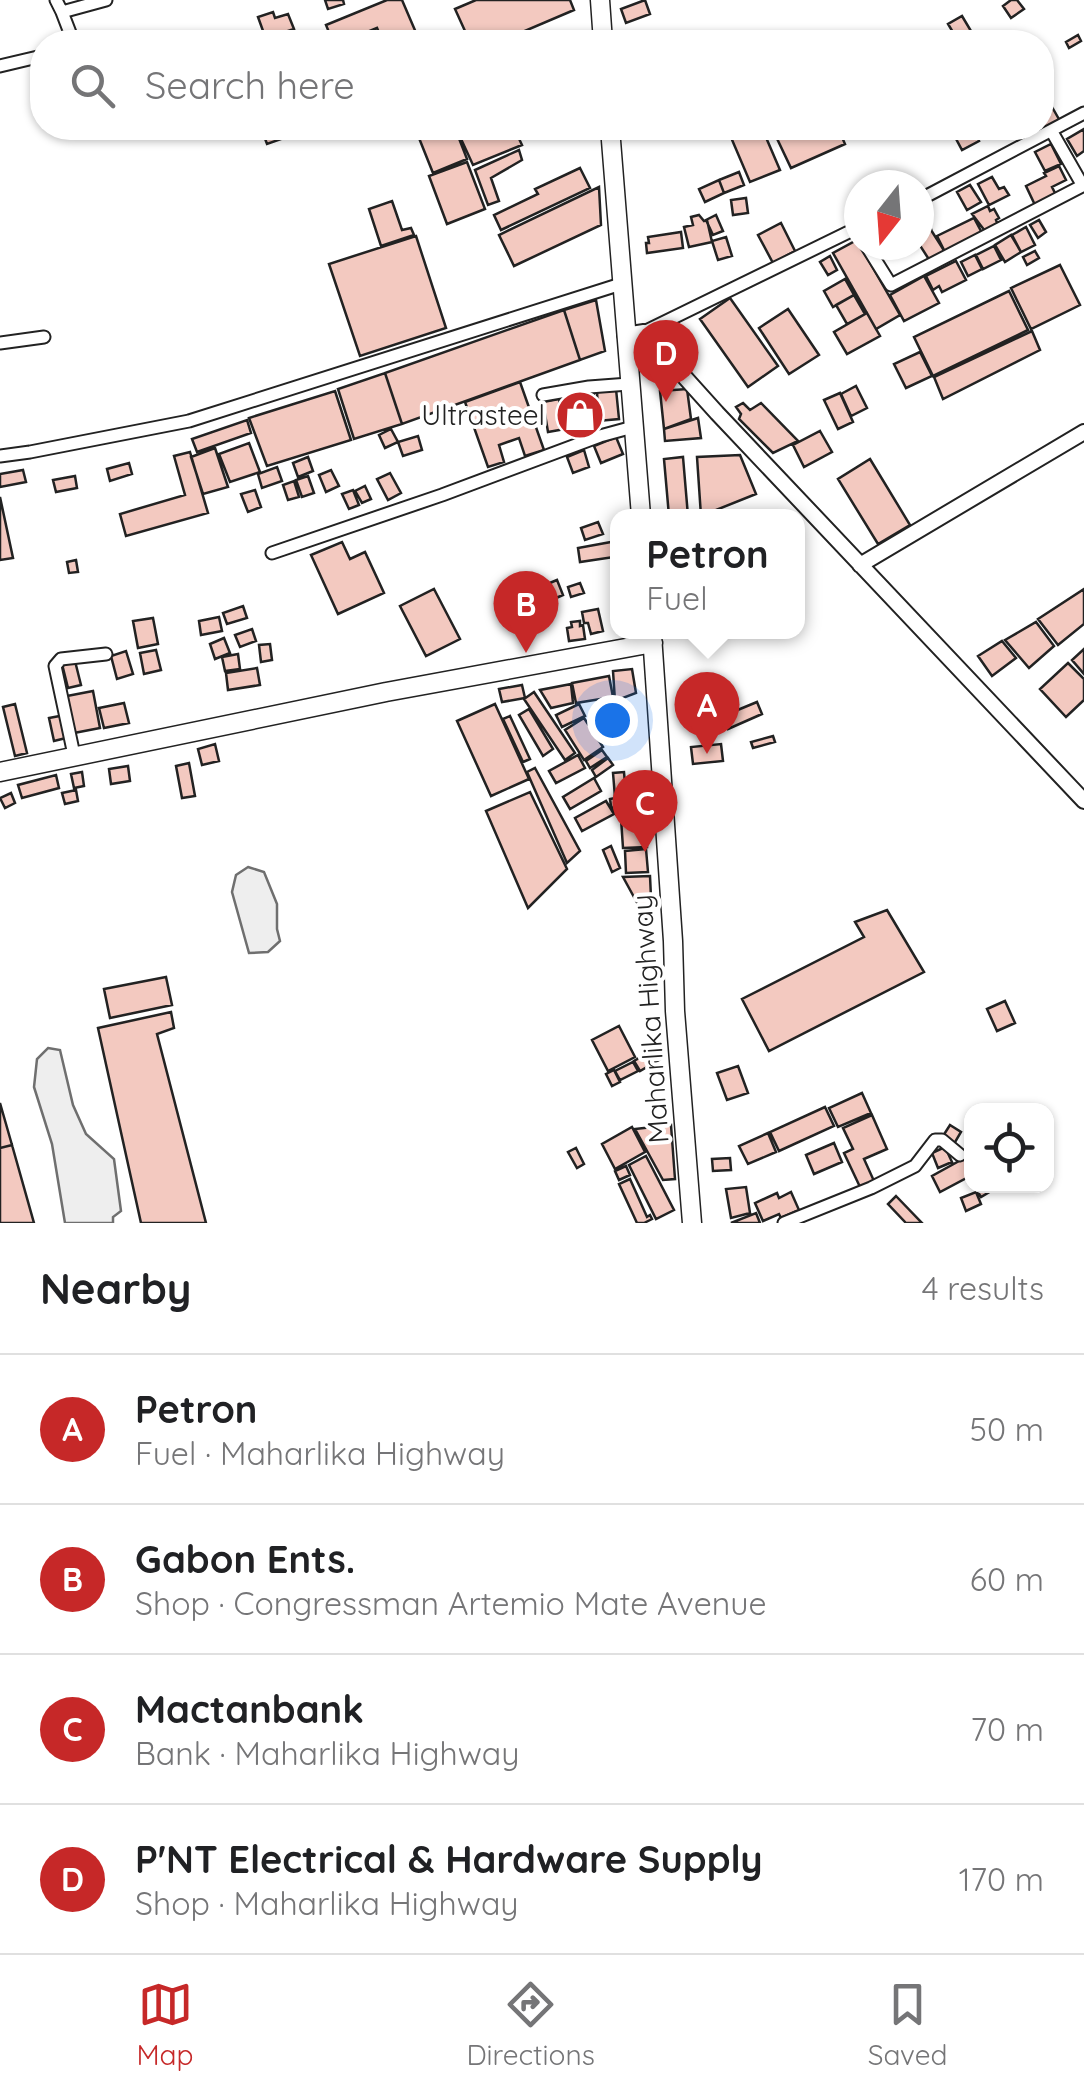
<!DOCTYPE html>
<meta charset="utf-8">
<style>
:root{--surface:#fff;--page:#f6f6f6;--text:#202124;--muted:#757577;--line:#e0e0e0;--accent:#c62828}
body{margin:0;font-family:Quicksand,sans-serif;background:var(--page);color:var(--text)}
.controls{position:absolute;right:30px;bottom:30px;display:grid;overflow:hidden;border-radius:20px;box-shadow:0 2px 8px #0004}
.controls button{width:90px;height:90px;display:grid;place-items:center;padding:0;border:0;border-bottom:2px solid var(--line);background:var(--surface);color:var(--text);font:50px sans-serif}
.compass{position:absolute;left:844px;top:170px;width:90px;height:90px;border-radius:50%;background:var(--surface);box-shadow:0 2px 8px #0004;rotate:197deg}
.you{position:absolute;left:612px;top:720px;width:35px;height:35px;margin:-25px;border:8px solid #fff;border-radius:50%;background:#1a73e8;box-shadow:0 0 0 15px #1a73e833}
.badge{display:grid;place-items:center;width:65px;height:65px;border-radius:50%;background:var(--accent);color:#fff;font-size:32px;font-weight:700}
.pin{position:absolute;translate:-50% -82px;filter:drop-shadow(0 2px 5px #0008)}
.pin::after{content:'';position:absolute;top:52px;width:35px;height:30px;background:inherit;clip-path:polygon(0 0,100% 0,50% 100%)}
.popup{position:absolute;left:610px;top:509px;width:195px;height:130px;box-sizing:border-box;display:grid;place-content:center;border-radius:20px;background:var(--surface);filter:drop-shadow(0 2px 8px #0005);font-size:32px;white-space:nowrap;color:var(--muted)}
.popup b{font-size:38px;color:var(--text)}
.popup::after{content:'';position:absolute;left:50%;top:100%;margin-left:-20px;border:20px solid transparent;border-top-color:var(--surface)}
.list{margin:0;padding:0;list-style:none}
h2{display:flex;justify-content:space-between;align-items:center;height:130px;margin:0;padding:0 40px;font-size:42px}
h2 small{font-size:32px;font-weight:400;color:var(--muted)}
.list li{display:grid;grid-template-columns:65px 1fr auto;gap:30px;align-items:center;box-sizing:border-box;height:150px;padding:0 40px;border-top:2px solid var(--line)}
.list b{display:block;font-size:38px;white-space:nowrap}
.list p{margin:0;font-size:32px;white-space:nowrap;color:var(--muted)}
.list em{font-size:32px;font-style:normal;color:var(--muted)}
.icon{flex:none;width:55px;height:55px;fill:none;stroke:currentColor;stroke-width:2;stroke-linecap:round;stroke-linejoin:round}
.map{position:relative;flex:none;width:1084px;height:1223px;overflow:hidden}
.search{position:absolute;background:var(--surface);box-shadow:0 2px 8px #0004;left:30px;right:30px;top:30px;height:110px;display:flex;align-items:center;gap:25px;box-sizing:border-box;padding:0 35px;border-radius:40px;color:var(--muted);font-size:38px}
.sheet{height:730px;background:var(--surface)}
nav{display:flex;justify-content:space-around;align-items:center;box-sizing:border-box;height:140px;border-top:2px solid var(--line);background:var(--surface);font-size:28px;color:var(--muted)}
nav a{display:grid;justify-items:center;gap:5px}
nav .on{color:var(--accent)}
.map>svg:first-child{display:block}
</style>
<div class="map">
<svg width="1084" height="1223" viewBox="0 0 1084 1223">
<rect width="100%" height="100%" fill="#fff"/>
<path fill="#eee" stroke="#6f6f6f" stroke-width="2.5" d="M248,867L264,872L277,904V929L280,941L268,952L249,953L232,892L236,875Z
M48,1048L60,1050L73,1105L86,1134L114,1159L121,1211L113,1217V1223H65L52,1144L34,1087L37,1059Z"/>
<path fill="#f3c9c0" stroke="#222" stroke-width="2.5" d="M325,0H343L344,4L328,9Z
M387,0H402L420,42H383L377,28L343,42H333L326,25Z
M476,0H570L574,10L499,42H470L455,9Z
M645,0L650,14L626,23L621,9Z
M1011,0H1017L1024,9L1011,18L1003,6Z
M273,12L275,18L288,14L294,29L282,33L284,38L267,42L258,17Z
M962,16L971,31L957,39L948,24Z
M301,33L305,42H275Z
M1078,35L1081,41L1069,48L1066,42Z
M1042,99L1048,110L1052,107L1060,121L1027,139L1021,128H1042Z
M261,128H303L304,131L267,144Z
M415,128H455L467,159L433,173Z
M456,128H514L522,145L473,165Z
M727,128H762L780,170L750,182Z
M772,128H838L845,144L791,168Z
M967,128H972L979,141L962,150L954,135Z
M1084,129V151L1077,156L1067,139Z
M1051,144L1061,164L1045,171L1035,152Z
M519,150L522,160L491,178L499,201L488,205L475,170Z
M467,162L485,209L447,224L429,176Z
M1059,166L1066,180L1052,187L1056,195L1035,205L1026,186L1046,176L1044,173Z
M580,168L590,188L501,230L494,215L538,194L535,189Z
M739,172L744,185L724,193L719,180Z
M992,177L999,189L1004,187L1009,195L989,205L978,184Z
M719,180L724,193L705,202L699,189Z
M970,185L981,202L967,210L957,192Z
M599,187L601,225L514,266L499,235Z
M746,198L748,213L733,215L731,200Z
M392,201L402,230L411,228L414,235L381,246L369,209Z
M988,206L990,211L994,209L999,218L996,220L998,225L985,231L972,214Z
M921,211L931,229L919,235V212Z
M699,215L704,221L707,220L712,242L689,247L684,227L693,225L691,217Z
M716,215L723,231L713,235L706,220Z
M974,218L982,233L945,252L937,236Z
M1039,220L1046,232L1038,238L1030,225Z
M781,223L795,251L773,263L758,235Z
M1026,227L1035,245L1021,252L1012,235Z
M931,230L945,252L930,261L919,244V238Z
M681,232L683,248L647,253L646,243H649L648,237Z
M1011,235L1021,252L1005,262L995,245Z
M416,236L446,328L360,356L329,264Z
M726,237L732,256L718,260L712,241Z
M857,240L900,315L876,329L833,253Z
M994,246L1001,260L983,269L976,255Z
M1035,251L1039,258L1027,265L1023,257Z
M975,255L982,269L968,276L961,262Z
M830,256L837,270L828,275L820,262Z
M956,261L966,280L942,292L939,286L933,290L926,276Z
M1060,265L1080,305L1031,329L1011,288Z
M924,276L939,303L904,321L890,295Z
M845,279L854,295L833,307L824,291Z
M1009,291L1028,330L933,376L914,337Z
M854,295L865,314L847,324L836,305Z
M730,298L778,366L748,387L700,319Z
M596,300L605,351L580,360L564,310Z
M788,309L819,355L789,374L759,328Z
M564,310L580,360L402,424L385,373Z
M867,313L880,336L847,354L834,332Z
M1032,331L1040,350L943,399L934,377Z
M920,352L932,376L906,388L894,364Z
M385,373L402,424L354,439L338,389Z
M520,382L544,450L525,456L519,438L499,445L504,462L488,467L465,402Z
M856,386L867,408L851,416L841,394Z
M597,389H616L619,419L598,421Z
M687,389L691,419L664,429L660,391Z
M335,391L351,440L267,466L249,418Z
M594,392V416H579V393Z
M840,393L853,422L838,429L824,400Z
M559,399L565,429L548,432L543,402Z
M743,403L750,410L761,403L798,441L773,453L739,419L741,414L736,407Z
M698,418L701,438L665,441L664,429Z
M247,420L251,433L197,452L192,439Z
M391,429L398,442L385,448L379,435Z
M820,431L832,452L804,467L793,445Z
M418,436L422,450L403,456L398,442Z
M616,437L623,454L601,463L594,446Z
M249,443L260,472L230,482L219,454Z
M215,448L228,487L203,494L191,457Z
M584,450L589,467L573,473L567,457Z
M190,452L208,513L126,536L120,514L185,495L174,456Z
M740,455L756,494L701,516L697,457Z
M308,457L313,471L298,477L293,463Z
M683,457L688,516H669L664,459Z
M870,459L910,525L878,544L838,479Z
M129,463L132,474L110,481L107,469Z
M277,467L282,481L262,488L258,474Z
M23,470L26,482L0,487V474Z
M331,470L339,486L326,492L319,475Z
M390,473L401,493L388,500L377,479Z
M75,476L77,488L56,492L53,480Z
M308,476L314,493L302,497L296,480Z
M294,481L299,497L288,500L283,485Z
M365,486L371,499L362,503L355,491Z
M255,490L261,507L248,512L241,494Z
M353,490L359,505L349,509L342,494Z
M0,497L13,558L0,560Z
M598,522L603,534L585,540L581,528Z
M342,542L350,559L365,552L384,593L338,614L311,555Z
M611,542L614,557L580,562L578,548Z
M76,560L78,572L69,573L67,562Z
M557,580L563,595L547,602L540,587Z
M580,583L584,593L571,597L568,587Z
M539,588L546,605L513,618L507,602Z
M434,589L460,639L426,656L400,606Z
M1084,589V624L1058,645L1038,619Z
M243,606L247,618L227,624L223,613Z
M598,609L603,631L591,634L588,623H584L582,612Z
M219,617L222,631L201,635L199,621Z
M153,618L158,644L138,648L133,621Z
M580,621V626L583,625L585,639L569,641L567,628L572,627L571,622Z
M1036,622L1054,646L1029,668L1005,640Z
M252,629L256,641L240,647L235,635Z
M224,638L230,653L215,659L210,644Z
M1002,641L1016,658L992,676L978,656Z
M270,644L272,660L261,662L259,645Z
M1084,649V674L1072,660Z
M156,650L161,670L144,674L140,653Z
M126,651L133,674L117,679L111,656Z
M238,654L240,669L225,671L222,657Z
M75,661L81,685L68,688L62,664Z
M1068,663L1084,679V700L1066,717L1040,689Z
M257,668L260,685L228,690L226,673Z
M632,669L636,693L615,701L613,671Z
M609,676L613,697L576,703L572,683Z
M571,684L573,703L551,708L540,690Z
M522,685L525,698L502,702L499,689Z
M93,691L100,728L74,733L67,696Z
M534,692L575,753L565,760L524,699Z
M757,702L762,714L728,729L723,716Z
M124,703L129,723L104,728L99,708Z
M15,704L27,753L15,756L3,707Z
M495,704L529,779L491,796L457,721Z
M579,704L585,716L562,727L556,715Z
M529,709L553,749L543,756L519,715Z
M65,715L70,737L54,741L49,718Z
M510,716L530,759L523,762L503,719Z
M584,718L603,747L584,760L565,730Z
M773,736L775,742L753,748L751,742Z
M215,744L219,761L202,765L198,749Z
M721,744L723,761L693,764L691,747Z
M602,750L607,757L590,768L586,761Z
M578,755L585,768L556,783L549,771Z
M608,758L613,765L596,777L592,770Z
M189,763L195,796L182,798L176,766Z
M128,766L130,781L111,784L109,769Z
M535,768L580,851L567,863L527,772Z
M82,772L84,786L74,788L71,774Z
M624,772L626,796L615,797L613,773Z
M56,775L59,788L22,798L18,785Z
M594,778L601,791L570,809L563,797Z
M76,790L78,801L65,804L62,793Z
M530,792L567,869L528,908L486,811Z
M632,792L634,810L617,816L611,806L610,799L626,796Z
M11,793L15,803L5,808L0,798Z
M606,801L614,814L582,831L575,818Z
M645,808L647,847L623,848L621,818Z
M611,846L620,868L612,872L603,850Z
M646,849L648,872L626,873L625,851Z
M650,876L652,919H646L623,877Z
M887,910L924,972L769,1051L742,999L864,937L855,922Z
M166,977L172,1005L110,1018L104,989Z
M1005,1001L1015,1023L997,1031L987,1009Z
M171,1012L174,1028L157,1034L206,1223H141L98,1028Z
M619,1026L635,1057L608,1071L592,1040Z
M658,1047L664,1057L640,1071L634,1061Z
M633,1062L638,1071L620,1080L615,1071Z
M738,1066L748,1093L727,1100L717,1073Z
M614,1070L620,1082L612,1086L606,1074Z
M862,1093L871,1113L838,1127L829,1108Z
M0,1103L12,1145L0,1148Z
M825,1107L834,1126L779,1151L770,1132Z
M872,1115L887,1149L864,1159L874,1181L860,1187L844,1153L853,1149L843,1128Z
M671,1125L675,1179L663,1180L635,1129Z
M950,1125L961,1132L954,1144L943,1136Z
M632,1127L645,1152L615,1169L602,1144Z
M768,1133L776,1152L748,1164L739,1146Z
M834,1143L842,1162L814,1174L806,1155Z
M12,1145L34,1223H0V1148Z
M945,1147L952,1162L938,1168L932,1153Z
M576,1148L584,1164L577,1168L568,1152Z
M970,1155L972,1175L940,1192L932,1176Z
M646,1156L674,1210L656,1219L629,1165Z
M730,1158L731,1170L713,1171L712,1159Z
M626,1166L630,1175L619,1180L615,1171Z
M630,1179L647,1217L650,1215L652,1219L644,1223H637L619,1184Z
M974,1186H988L991,1191L981,1197Z
M746,1187L750,1213L731,1218L726,1189Z
M791,1192L799,1210L781,1218L779,1214L763,1221L755,1203L777,1193L779,1198Z
M976,1192L981,1204L966,1211L961,1198Z
M896,1196L922,1223H906L888,1204Z
M756,1213L760,1223H731Z"/>
<g fill="none" stroke-linecap="round" stroke-linejoin="round">
<g stroke="#222" stroke-width="15">
<path id="minor" d="M56,0L62,12L106,0
M62,12L72,38L70,42
M0,66L42,56
M1052,132L1083,186
M919,200L1084,113
M866,245L891,285L1084,185
M644,332L859,227
M0,343L44,337
M543,395L589,387L629,384
M0,456L30,452L189,421L621,284
M272,553L442,495L600,436L633,427
M74,755L55,666L61,659L106,654
M784,1223L871,1188L915,1166L935,1140H942L960,1155"/>
</g>
<g stroke="#222" stroke-width="18">
<path id="tertiary" d="M625,335L644,332L717,413L1084,801
M860,565L1084,432"/>
</g>
<g stroke="#222" stroke-width="21">
<path id="primary" d="M600,0L603,42
M610,128L641,516
M652,635L673,941L675,1011L692,1223
M0,772L386,692L653,643"/>
</g>
<use href="#minor" stroke="#fff" stroke-width="11"/>
<use href="#tertiary" stroke="#fff" stroke-width="14"/>
<use href="#primary" stroke="#fff" stroke-width="18"/>
</g>
<defs>
<g id="shop-disc" transform="scale(2.5)"><circle r="9.5" fill="#c62828" stroke="#fff"/><path d="M-5-2.5h2.3a2.7 3.5 0 0 1 5.4 0H5L5.5 6h-11ZM-1.5-2.5h3a1.5 2.3 0 0 0-3 0Z" fill="#fff"/></g>
</defs>
<g fill-rule="evenodd">
<use href="#shop-disc" x="580" y="415"/>
</g>
<g text-anchor="middle" stroke-width="8" stroke-linejoin="round" paint-order="stroke">
<g font-size="28" fill="#222" stroke="#fff" text-anchor="end">
<text x="545" y="425">Ultrasteel</text>
</g>
<g font-size="28" fill="#222" stroke="#fff">
<text transform="translate(650 1019) rotate(-94)" y="10">Maharlika Highway</text>
</g>
</g>
</svg>
<div class="controls">
<button><svg class="icon" aria-label="locate" viewBox="0 0 24 24"><circle cx="12" cy="12" r="6"/><path d="M12 2v4M12 18v4M2 12h4M18 12h4"/></svg></button>
</div>
<svg class="compass" viewBox="-18 -18 36 36"><path d="M0-13l5 13h-10z" fill="#e53935"/><path d="M0 13l5-13h-10z" fill="#757577"/></svg>
<div class="you"></div>
<div class="pin badge" style="left:707px;top:754px">A</div>
<div class="popup"><b>Petron</b>Fuel</div>
<div class="pin badge" style="left:526px;top:653px">B</div>
<div class="pin badge" style="left:645px;top:852px">C</div>
<div class="pin badge" style="left:666px;top:402px">D</div>
<div class="search"><svg class="icon" aria-label="search" viewBox="0 0 24 24"><circle cx="10" cy="10" r="6"/><path d="M15 15l6 6"/></svg>Search here</div>
</div>
<section class="sheet">
<h2>Nearby<small>4 results</small></h2>
<ul class="list">
<li><span class="badge">A</span><div><b>Petron</b><p>Fuel · Maharlika Highway</p></div><em>50 m</em></li>
<li><span class="badge">B</span><div><b>Gabon Ents.</b><p>Shop · Congressman Artemio Mate Avenue</p></div><em>60 m</em></li>
<li><span class="badge">C</span><div><b>Mactanbank</b><p>Bank · Maharlika Highway</p></div><em>70 m</em></li>
<li><span class="badge">D</span><div><b>P'NT Electrical &amp; Hardware Supply</b><p>Shop · Maharlika Highway</p></div><em>170 m</em></li>
</ul>
</section>
<nav>
<a class="on"><svg class="icon" aria-label="map" viewBox="0 0 24 24"><path d="M3 6l6-2 6 2 6-2v14l-6 2-6-2-6 2zM9 4v14M15 6v14"/></svg>Map</a>
<a><svg class="icon" aria-label="directions" viewBox="0 0 24 24"><path d="M12 3l9 9-9 9-9-9zM9 14v-3h6M13 9l2 2-2 2"/></svg>Directions</a>
<a><svg class="icon" aria-label="saved" viewBox="0 0 24 24"><path d="M7 4h10v16l-5-4-5 4z"/></svg>Saved</a>
</nav>
